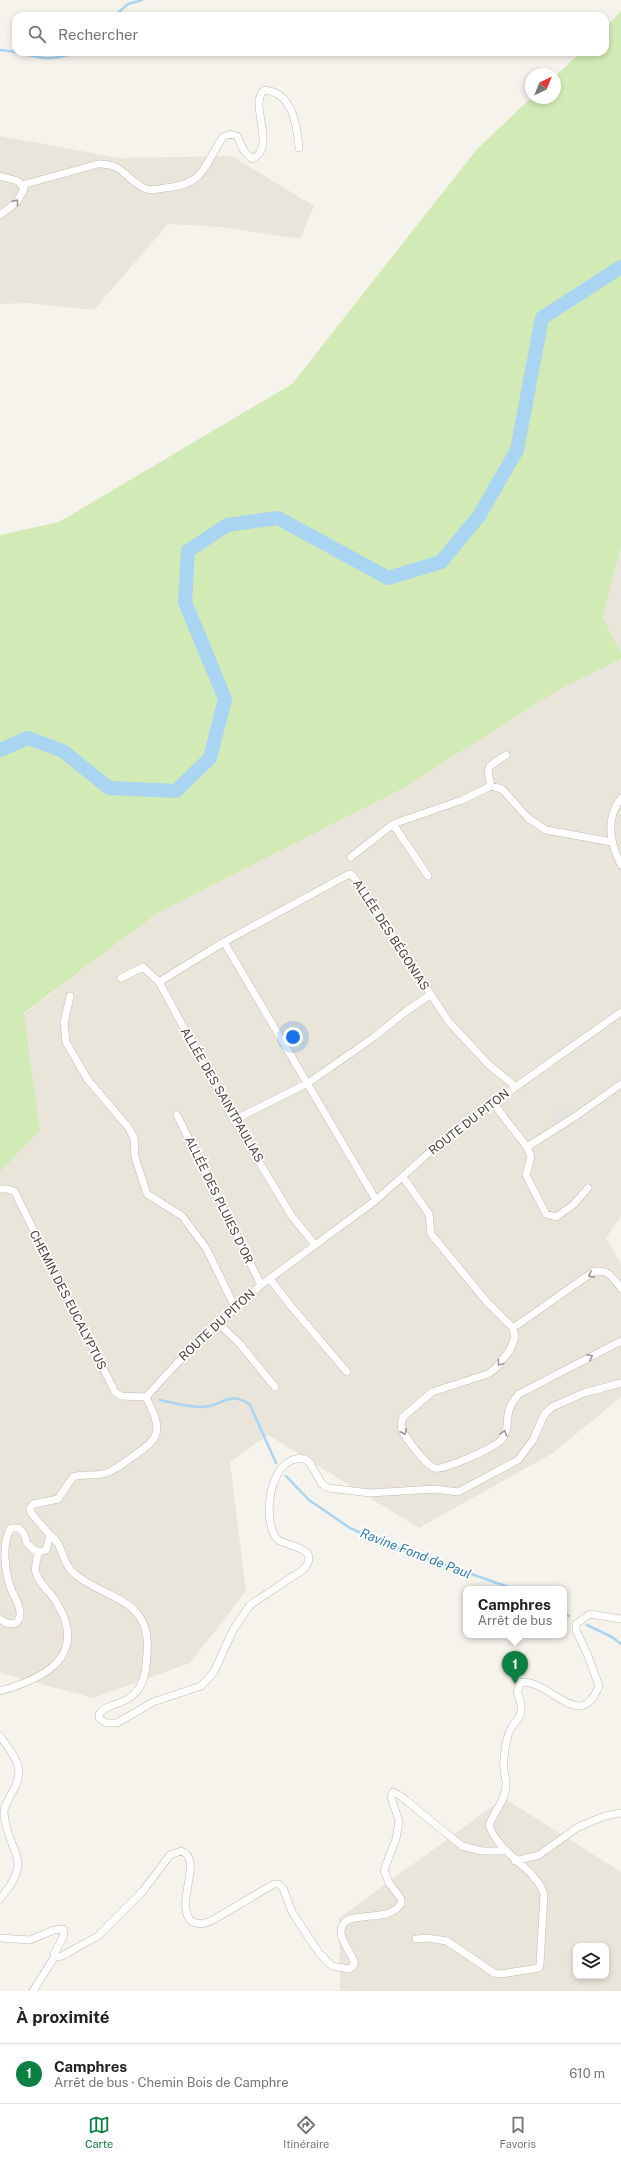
<!DOCTYPE html>
<html lang="fr">
<meta charset="utf-8">
<style>
:root{--surface:#fff;--page:#f2f2f2;--text:#222;--muted:#767676;--line:#e0e0e0;--accent:#0b8043}
body{margin:0;font-family:"Public Sans",sans-serif;background:var(--page);color:var(--text)}
.controls{position:absolute;right:12px;bottom:12px;display:grid;overflow:hidden;border-radius:8px;box-shadow:0 2px 6px #0003}
.controls button{width:36px;height:36px;display:grid;place-items:center;padding:0;border:0;border-bottom:1px solid var(--line);background:var(--surface);color:var(--text);font:20px sans-serif}
.compass{position:absolute;left:525px;top:68px;width:36px;height:36px;border-radius:50%;background:var(--surface);box-shadow:0 2px 6px #0003;rotate:43deg}
.you{position:absolute;left:293px;top:1037px;width:14px;height:14px;margin:-10px;border:3px solid #fff;border-radius:50%;background:#1a73e8;box-shadow:0 0 0 6px #1a73e833}
.badge{display:grid;place-items:center;width:26px;height:26px;border-radius:50%;background:var(--accent);color:#fff;font-size:13px;font-weight:700}
.pin{position:absolute;translate:-50% -33px;filter:drop-shadow(0 1px 2px #0008)}
.pin::after{content:'';position:absolute;top:21px;width:14px;height:12px;background:inherit;clip-path:polygon(0 0,100% 0,50% 100%)}
.popup{position:absolute;left:463px;top:1586px;width:104px;height:52px;box-sizing:border-box;display:grid;place-content:center;border-radius:8px;background:var(--surface);filter:drop-shadow(0 1px 3px #0005);font-size:13px;white-space:nowrap;color:var(--muted)}
.popup b{font-size:15px;color:var(--text)}
.popup::after{content:'';position:absolute;left:50%;top:100%;margin-left:-8px;border:8px solid transparent;border-top-color:var(--surface)}
.list{margin:0;padding:0;list-style:none}
h2{display:flex;justify-content:space-between;align-items:center;height:52px;margin:0;padding:0 16px;font-size:17px}
h2 small{font-size:13px;font-weight:400;color:var(--muted)}
.list li{display:grid;grid-template-columns:26px 1fr auto;gap:12px;align-items:center;box-sizing:border-box;height:60px;padding:0 16px;border-top:1px solid var(--line)}
.list b{display:block;font-size:15px;white-space:nowrap}
.list p{margin:0;font-size:13px;white-space:nowrap;color:var(--muted)}
.list em{font-size:13px;font-style:normal;color:var(--muted)}
.icon{flex:none;width:22px;height:22px;fill:none;stroke:currentColor;stroke-width:2;stroke-linecap:round;stroke-linejoin:round}
.map{position:relative;flex:none;width:621px;height:1991px;overflow:hidden}
.search{position:absolute;background:var(--surface);box-shadow:0 2px 6px #0003;left:12px;right:12px;top:12px;height:44px;display:flex;align-items:center;gap:10px;box-sizing:border-box;padding:0 14px;border-radius:12px;color:var(--muted);font-size:15px}
.sheet{height:112px;background:var(--surface)}
nav{display:flex;justify-content:space-around;align-items:center;box-sizing:border-box;height:56px;border-top:1px solid var(--line);background:var(--surface);font-size:11px;color:var(--muted)}
nav a{display:grid;justify-items:center;gap:2px}
nav .on{color:var(--accent)}
.map>svg:first-child{display:block}
</style>
<div class="map">
<svg width="621" height="1991" viewBox="0 0 621 1991">
<rect width="100%" height="100%" fill="#f6f3ec"/>
<path fill="#eae5da" fill-rule="evenodd" d="M0,136L119,158L232,156L314,206L300,239L220,227L168,224L94,310L28,303L0,304Z
M621,546V653L603,617Z
M621,659V1216L606,1238L621,1264V1397L553,1453L419,1528L268,1435L230,1462L246,1591L190,1663L93,1698L0,1673V1172L40,1130L24,1014L158,913L400,790L560,689Z
M504,1798L621,1872V1991H340L339,1918ZM576,1946H606V1976H576Z"/>
<path fill="#d2eab5" d="M621,11V546L603,617L621,653V659L560,689L400,790L158,913L24,1013L40,1130L0,1172V535L59,522L292,384L477,149L531,98H555V76L581,52H605V28Z"/>
<path fill="#e5e3e0" d="M566,1104L574,1113L558,1122L553,1114Z"/>
<g fill="none" stroke-linecap="round" stroke-linejoin="round">
<path stroke="#a9d4f2" stroke-width="2.5" d="M114,16L128,4L142,0
M0,50C30,52 44,66 75,52
M160,1400C173,1403 187,1407 200,1407C220,1408 230,1389 250,1405L276,1463
M286,1476L309,1500L350,1528L383,1543L514,1589
M564,1614L569,1616
M587,1625L612,1637L621,1644"/>
<path stroke="#a9d4f2" stroke-width="14" d="M0,750L28,738L63,751L109,788L176,791L210,758L225,699L185,602L188,551L227,525L278,518L388,578L441,562L479,516L517,450L542,318L621,267"/>
<g stroke="#c2bbae" stroke-width="8">
<path id="street" d="M0,176L18,181L24,189L17,202L0,215
M22,185L98,164C122,163 124,177 142,187C149,192 157,189 165,188C206,184 203,166 223,137L230,134L237,136L244,151L252,159C278,147 248,105 264,90C293,92 297,126 299,148
M491,786L488,772L490,766L506,755
M621,798C605,820 610,842 621,865
M393,824L428,876
M351,857L393,824L462,800L491,786L502,789L528,818L546,830L612,842
M224,942L376,1200
M121,978L143,967L159,982L234,1120L291,1215L315,1245
M159,982L224,942L349,874L353,876L449,1022L489,1065L515,1086
M70,996L64,1023L66,1042L88,1080L128,1127L134,1138L135,1157L147,1194L182,1216L206,1248L235,1307
M493,1103L527,1147L531,1157L526,1175L546,1214L556,1217L573,1205L588,1188
M177,1115L261,1285
M234,1120L308,1083L374,1037L405,1012L430,995
M527,1147L576,1116L621,1084
M403,1177L429,1214L431,1234L487,1302L513,1328L515,1337L510,1350L495,1369L488,1374L432,1392L403,1417L401,1424L402,1431C408,1440 424,1463 434,1468C443,1471 497,1447 503,1438C512,1425 501,1413 519,1394L621,1341
M0,1189H8L15,1192C47,1260 82,1325 115,1392L121,1396L146,1397
M270,1279L290,1305L347,1372
M218,1323L240,1344L275,1387
M513,1328L593,1272C608,1268 613,1278 621,1288
M146,1397L192,1347L261,1285L376,1200L431,1151L493,1103L621,1012
M50,1535C65,1545 60,1563 76,1575C109,1601 152,1599 147,1653C146,1667 146,1679 137,1691C125,1706 108,1702 99,1714V1718L106,1723H117L153,1702L201,1686L214,1672L233,1630L250,1605L304,1569C321,1548 290,1547 278,1540C260,1521 270,1452 305,1459L310,1463L322,1484L328,1488L370,1493L434,1489L458,1492L518,1460L533,1440L544,1415L552,1407L584,1393L621,1383
M0,1619L6,1623L14,1624C17,1622 20,1620 20,1615C21,1605 14,1597 11,1589C5,1572 1,1543 11,1528H19L24,1534L27,1543L33,1549L39,1552L46,1550L50,1535L31,1513L30,1508L34,1504L58,1499L73,1477C83,1473 95,1477 106,1473C116,1470 124,1463 132,1457C163,1436 162,1430 146,1397
M0,1691C46,1678 88,1656 57,1603C51,1593 39,1584 36,1573C34,1565 37,1559 39,1552
M0,1736C15,1758 27,1767 12,1793C8,1800 4,1805 4,1813C7,1855 36,1856 0,1899
M515,1861L539,1855L578,1827L605,1816L621,1813
M0,1938L30,1940L54,1930L63,1929L64,1935L54,1954L57,1957L62,1956L98,1936L143,1891L170,1855L181,1851C205,1858 173,1905 192,1922L202,1924L211,1921L274,1884H279L283,1888L292,1912L319,1953L332,1966L349,1969L354,1965V1961C350,1952 342,1942 341,1933C339,1906 390,1926 401,1903V1899L389,1883L384,1870L396,1839L399,1821L391,1797L393,1792L402,1797L462,1846L482,1851H505
M416,1939L427,1938L447,1941L494,1973L501,1974L539,1968L540,1964L544,1894C535,1867 499,1855 489,1825C494,1812 506,1800 506,1785C507,1780 504,1775 504,1770C503,1760 505,1748 507,1739C512,1715 529,1724 517,1691L521,1682C551,1680 580,1734 599,1686L588,1656L576,1630V1624L590,1614L621,1619
M33,1991L55,1956"/>
</g>
<use href="#street" stroke="#fff" stroke-width="7"/>
</g>
<defs><path id="oneway-chevron" d="M-2-3.5L2.5 0L-2 3.5" fill="none" stroke-width="1.6" stroke-linecap="round" stroke-linejoin="round"/></defs>
<g stroke="#9c9892">
<use href="#oneway-chevron" transform="translate(16 202) rotate(-51)"/>
<use href="#oneway-chevron" transform="translate(591 1275) rotate(152)"/>
<use href="#oneway-chevron" transform="translate(590 1357) rotate(-26)"/>
<use href="#oneway-chevron" transform="translate(500 1363) rotate(128)"/>
<use href="#oneway-chevron" transform="translate(404 1432) rotate(64)"/>
<use href="#oneway-chevron" transform="translate(504 1433) rotate(-72)"/>
</g>
<g text-anchor="middle" stroke-width="3.5" stroke-linejoin="round" paint-order="stroke">
<g font-size="12" fill="#4b4439" stroke="#fff">
<text transform="translate(391 935) rotate(57)" y="4">ALLÉE DES BÉGONIAS</text>
<text transform="translate(222 1095) rotate(60)" y="4">ALLÉE DES SAINTPAULIAS</text>
<text transform="translate(469 1122) rotate(-38)" y="4">ROUTE DU PITON</text>
<text transform="translate(219 1200) rotate(64)" y="4">ALLÉE DES PLUIES D'OR</text>
<text transform="translate(68 1300) rotate(63)" y="4">CHEMIN DES EUCALYPTUS</text>
<text transform="translate(217 1325) rotate(-43)" y="4">ROUTE DU PITON</text>
</g>
<g font-size="13" font-style="italic" fill="#2e7ab2" stroke="#fff">
<text transform="translate(416 1553) rotate(21)" y="5">Ravine Fond de Paul</text>
</g>
</g>
</svg>
<div class="controls">
<button><svg class="icon" aria-label="layers" viewBox="0 0 24 24"><path d="M12 4l9 5-9 5-9-5zM3 14l9 5 9-5"/></svg></button>
</div>
<svg class="compass" viewBox="-18 -18 36 36"><path d="M0-13l5 13h-10z" fill="#e53935"/><path d="M0 13l5-13h-10z" fill="#767676"/></svg>
<div class="you"></div>
<div class="pin badge" style="left:515px;top:1684px">1</div>
<div class="popup"><b>Camphres</b>Arrêt de bus</div>
<div class="search"><svg class="icon" aria-label="search" viewBox="0 0 24 24"><circle cx="10" cy="10" r="6"/><path d="M15 15l6 6"/></svg>Rechercher</div>
</div>
<section class="sheet">
<h2>À proximité<small></small></h2>
<ul class="list">
<li><span class="badge">1</span><div><b>Camphres</b><p>Arrêt de bus · Chemin Bois de Camphre</p></div><em>610 m</em></li>
</ul>
</section>
<nav>
<a class="on"><svg class="icon" aria-label="map" viewBox="0 0 24 24"><path d="M3 6l6-2 6 2 6-2v14l-6 2-6-2-6 2zM9 4v14M15 6v14"/></svg>Carte</a>
<a><svg class="icon" aria-label="directions" viewBox="0 0 24 24"><path d="M12 3l9 9-9 9-9-9zM9 14v-3h6M13 9l2 2-2 2"/></svg>Itinéraire</a>
<a><svg class="icon" aria-label="saved" viewBox="0 0 24 24"><path d="M7 4h10v16l-5-4-5 4z"/></svg>Favoris</a>
</nav>
